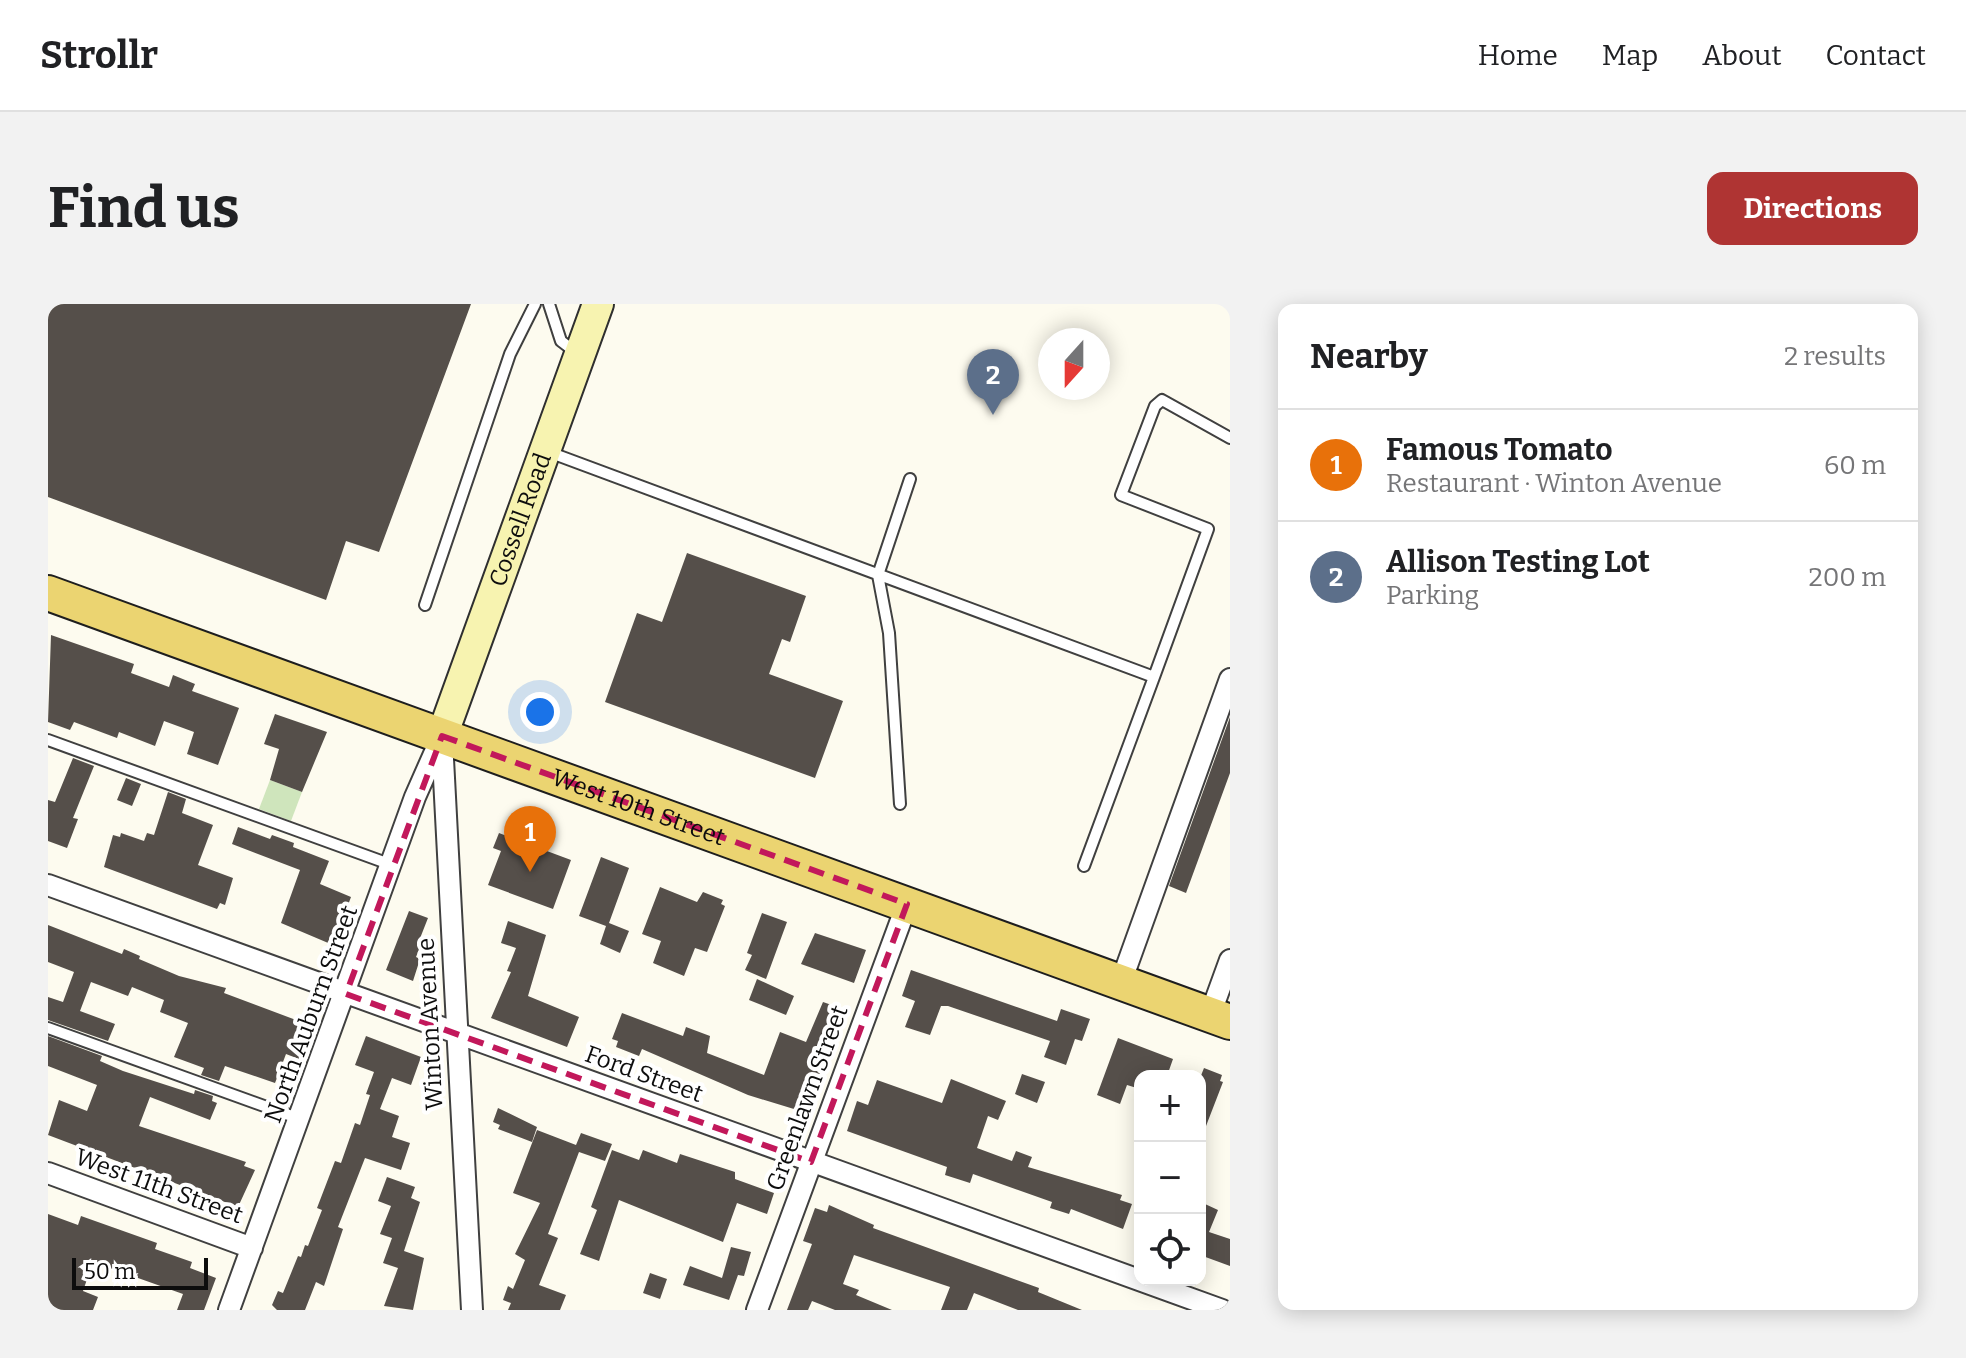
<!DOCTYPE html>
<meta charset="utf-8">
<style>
:root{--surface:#fff;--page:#f2f2f2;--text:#202124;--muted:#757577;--line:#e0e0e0;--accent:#af3433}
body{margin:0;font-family:Bitter,serif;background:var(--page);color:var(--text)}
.controls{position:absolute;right:24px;bottom:24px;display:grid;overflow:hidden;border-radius:16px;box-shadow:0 4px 20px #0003}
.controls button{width:72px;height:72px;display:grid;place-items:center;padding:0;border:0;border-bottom:2px solid var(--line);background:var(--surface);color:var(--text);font:40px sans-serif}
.compass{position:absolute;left:990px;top:24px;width:72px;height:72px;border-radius:50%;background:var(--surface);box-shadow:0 4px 20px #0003;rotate:201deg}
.scale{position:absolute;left:24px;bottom:20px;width:136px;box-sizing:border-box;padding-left:8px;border:4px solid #0d0d0d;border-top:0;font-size:22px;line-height:28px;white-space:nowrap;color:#0d0d0d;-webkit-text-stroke:6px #fff;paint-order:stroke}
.you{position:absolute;left:492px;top:408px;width:28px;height:28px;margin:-20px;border:6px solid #fff;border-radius:50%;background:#1a73e8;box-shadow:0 0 0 12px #1a73e833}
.badge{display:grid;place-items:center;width:52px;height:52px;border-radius:50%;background:var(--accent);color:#fff;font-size:26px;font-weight:700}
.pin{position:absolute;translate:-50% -66px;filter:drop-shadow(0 2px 4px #0008)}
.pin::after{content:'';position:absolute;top:42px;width:28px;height:24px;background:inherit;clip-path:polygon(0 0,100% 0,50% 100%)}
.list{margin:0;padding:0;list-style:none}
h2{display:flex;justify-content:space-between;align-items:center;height:104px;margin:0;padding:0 32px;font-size:34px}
h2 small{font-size:26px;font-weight:400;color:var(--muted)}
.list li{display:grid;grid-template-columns:52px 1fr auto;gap:24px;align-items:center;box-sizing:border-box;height:112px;padding:0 32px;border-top:2px solid var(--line)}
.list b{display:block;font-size:30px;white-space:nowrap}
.list p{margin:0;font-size:26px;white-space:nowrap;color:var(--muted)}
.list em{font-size:26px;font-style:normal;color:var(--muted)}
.icon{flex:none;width:44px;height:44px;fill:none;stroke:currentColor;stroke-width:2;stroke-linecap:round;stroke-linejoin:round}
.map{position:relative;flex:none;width:1182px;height:1006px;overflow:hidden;border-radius:16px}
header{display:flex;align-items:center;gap:48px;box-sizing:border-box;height:112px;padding:0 40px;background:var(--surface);border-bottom:2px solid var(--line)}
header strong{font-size:38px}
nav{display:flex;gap:44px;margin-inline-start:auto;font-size:28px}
.intro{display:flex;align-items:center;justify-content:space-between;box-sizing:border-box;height:192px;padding:0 48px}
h1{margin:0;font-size:56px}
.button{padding:20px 36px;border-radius:16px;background:var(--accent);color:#fff;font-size:28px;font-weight:700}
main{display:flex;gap:48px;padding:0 48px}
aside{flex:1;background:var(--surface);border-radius:16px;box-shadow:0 4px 20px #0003}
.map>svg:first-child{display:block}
</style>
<header>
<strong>Strollr</strong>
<nav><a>Home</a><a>Map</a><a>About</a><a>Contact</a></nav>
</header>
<div class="intro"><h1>Find us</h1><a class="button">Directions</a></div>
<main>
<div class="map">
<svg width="1182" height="1006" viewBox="0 0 1182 1006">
<rect width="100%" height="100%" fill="#fdfbef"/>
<path fill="#cfe5bc" d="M222,476L254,488L243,517L211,505Z"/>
<path fill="#554f4a" d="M0,0H423L331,248L298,237L278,296L0,193Z
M639,249L758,292L742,338L734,335L721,370L795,397L767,474L557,398L589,309L614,318Z
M3,331L86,360L83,369L121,383L125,371L147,380L144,387L191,404L170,461L139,450L146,428L116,417L107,442L71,428L69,434L26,418L22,426L0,418Z
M227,410L279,428L254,488L222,476L231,445L216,440Z
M1182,413V469L1138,589L1121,582Z
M25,454L46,462L25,514L30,515L19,544L0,537V496L7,498Z
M78,474L93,480L84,502L69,496Z
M120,488L138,495L134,509L165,521L150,561L185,574L177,601L172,599L169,605L56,563L65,531L72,533L73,529L96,537L99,529L106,531Z
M190,523L222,535L224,531L246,539L245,543L281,557L272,580L303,593L297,609L304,612L292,644L233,619L252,566L184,540Z
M451,529L523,556L505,605L440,581L453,547L445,544Z
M553,553L581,564L561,619L581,627L572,649L552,640L558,622L531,612Z
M612,583L649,598L655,588L675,596L673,600L677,602L659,648L647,644L636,672L605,659L613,637L594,630Z
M361,607L380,614L369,642L372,643L368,653L372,655L365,677L338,666Z
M714,609L739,618L718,675L697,666L704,651L699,649Z
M460,617L498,631L480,692L531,713L519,743L443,714L463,668L459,667L468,644L453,639Z
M0,621L74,650L76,645L92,652L91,655L131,672L178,684L176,689L264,722L251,755L238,750L227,779L177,762L171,777L153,771L156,764L126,753L140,719L112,708L116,696L84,683L80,692L43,678L32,707L67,720L60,737L0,716V693L15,698L26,668L0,658Z
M767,629L818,646L806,679L753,660Z
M863,666L1009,717L1013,705L1042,715L1034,737L1027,735L1018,761L996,753L1002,737L900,702H893L882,731L857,723L867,697L854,692Z
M709,675L746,692L738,711L701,696Z
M775,698L798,706L790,728L786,726L759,809L700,791L594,745L591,752L568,743L570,737L564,735L574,709L635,732L638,723L662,732L659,749L716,771L732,728L758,738Z
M0,732L54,752L52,757L75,767L146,790L147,786L165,792L164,797L169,799L162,816L102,793L91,822L198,858L196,862L207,866L190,903L0,831L11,796L39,807L49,781L0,762Z
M318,732L373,753L363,781L344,774L332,805L351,812L344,833L362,839L353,866L317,854L290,923L295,925L276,982L268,978L257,1006H229L224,1001L230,987L235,989L250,952L253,953L257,941L260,942L274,906L269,904L287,857L293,859L307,819L312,821L322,791L318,790L326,768L307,761Z
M1070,734L1125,755L1119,772H1092V785L1079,781L1072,800L1049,791Z
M1156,764L1174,771L1172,777L1175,778L1153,835L1152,774Z
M974,770L997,778L989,799L967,790Z
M903,775L958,797L950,816L940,812L929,844L964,857L968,847L984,853L980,863L1074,891L1072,896L1084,900L1075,925L1023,905L1021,910L1002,904L1004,898L925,870L922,879L897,871L899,863L799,827L809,797L820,801L829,776L894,799Z
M450,804L489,823L484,838L450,825L452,821L445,818Z
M489,826L528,841L533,829L564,840L557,857L531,848L500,930L510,934L491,981L518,991L512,1006H460L463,999L455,996L460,982L465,985L477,956L467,950L492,899L465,889Z
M564,846L591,856L595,846L629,859L632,850L687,868V875L726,889L719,910L689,899L675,938L571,896L551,957L532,950L549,906L543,903Z
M339,873L367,883L363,894L372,898L356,947L376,954L365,1006L336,1002L350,964L335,959L344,934L332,930L343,902L330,897Z
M1157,900L1170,906L1161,928L1182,935V962L1152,951V912Z
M781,901L826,921L825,924L991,984L990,988L1034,1006H970L926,989L919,1006H893L902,983L806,951L795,980L811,986L808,991L844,1006H787L764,997L760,1006H739L764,940L755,937L767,904L779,908Z
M0,910L30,921L33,912L109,939L107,945L144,958L142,964L168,974L156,1006H129L135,990L45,958L35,987L50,993L45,1006H0Z
M683,943L703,948L696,972L690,971L681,996L635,981L642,962L674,974Z
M602,969L619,975L612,995L595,989Z"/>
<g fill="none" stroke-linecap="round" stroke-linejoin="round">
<g stroke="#404040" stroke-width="14">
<path id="service" d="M501,0L513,37L530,50
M498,147L1106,373L1160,225L1073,191L1107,102L1114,96L1182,134
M377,301L462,50L487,0
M0,436L344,561
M852,500L841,329L830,271L862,175
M1036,562L1106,373
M0,724L252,815"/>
</g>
<g stroke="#404040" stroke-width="24">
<path id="minor" d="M394,436L424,1006
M0,581L1174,1006
M1073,678L1182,375
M1162,711L1182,656
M0,869L204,944
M181,1006L367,493L394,432
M709,1006L859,600"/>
</g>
<g stroke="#2f2f2f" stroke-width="34">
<g id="secondary">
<path id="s1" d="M394,432L550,0"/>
</g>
</g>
<g stroke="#1e1e1e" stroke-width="38">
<g id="primary">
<path id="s2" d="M0,289L1182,718"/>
</g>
</g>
<use href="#service" stroke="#fff" stroke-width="10"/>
<use href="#minor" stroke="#fff" stroke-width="20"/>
<use href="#secondary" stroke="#f7f3b0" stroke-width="30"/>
<use href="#primary" stroke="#ebd471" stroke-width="34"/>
</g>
<path fill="none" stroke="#c2185b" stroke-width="6" stroke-dasharray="16 10" stroke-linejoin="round" d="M394,432L859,600L763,858L298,690Z"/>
<g text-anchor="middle" stroke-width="8" stroke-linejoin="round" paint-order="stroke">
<g font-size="24" fill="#0d0d0d" stroke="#fff">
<text dy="8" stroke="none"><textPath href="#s1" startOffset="230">Cossell Road</textPath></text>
<text dy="8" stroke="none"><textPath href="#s2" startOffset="628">West 10th Street</textPath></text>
<text transform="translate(263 710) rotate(-70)" y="8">North Auburn Street</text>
<text transform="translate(382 720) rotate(-93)" y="8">Winton Avenue</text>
<text transform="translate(596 770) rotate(20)" y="8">Ford Street</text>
<text transform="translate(759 794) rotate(-70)" y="8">Greenlawn Street</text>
<text transform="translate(111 882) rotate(20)" y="8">West 11th Street</text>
</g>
</g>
</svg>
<div class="controls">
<button>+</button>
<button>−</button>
<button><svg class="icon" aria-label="locate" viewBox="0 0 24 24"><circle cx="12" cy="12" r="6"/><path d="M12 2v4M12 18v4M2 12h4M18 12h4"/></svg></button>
</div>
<svg class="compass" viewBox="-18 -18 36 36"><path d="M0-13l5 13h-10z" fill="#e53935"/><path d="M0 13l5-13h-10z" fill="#757577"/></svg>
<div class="scale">50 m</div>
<div class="you"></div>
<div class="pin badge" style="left:482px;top:568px;background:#e8710a">1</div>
<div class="pin badge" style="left:945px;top:111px;background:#5c6f8a">2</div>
</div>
<aside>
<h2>Nearby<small>2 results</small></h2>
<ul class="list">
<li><span class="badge" style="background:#e8710a">1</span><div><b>Famous Tomato</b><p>Restaurant · Winton Avenue</p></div><em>60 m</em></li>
<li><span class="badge" style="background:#5c6f8a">2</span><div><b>Allison Testing Lot</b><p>Parking</p></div><em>200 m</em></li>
</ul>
</aside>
</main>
